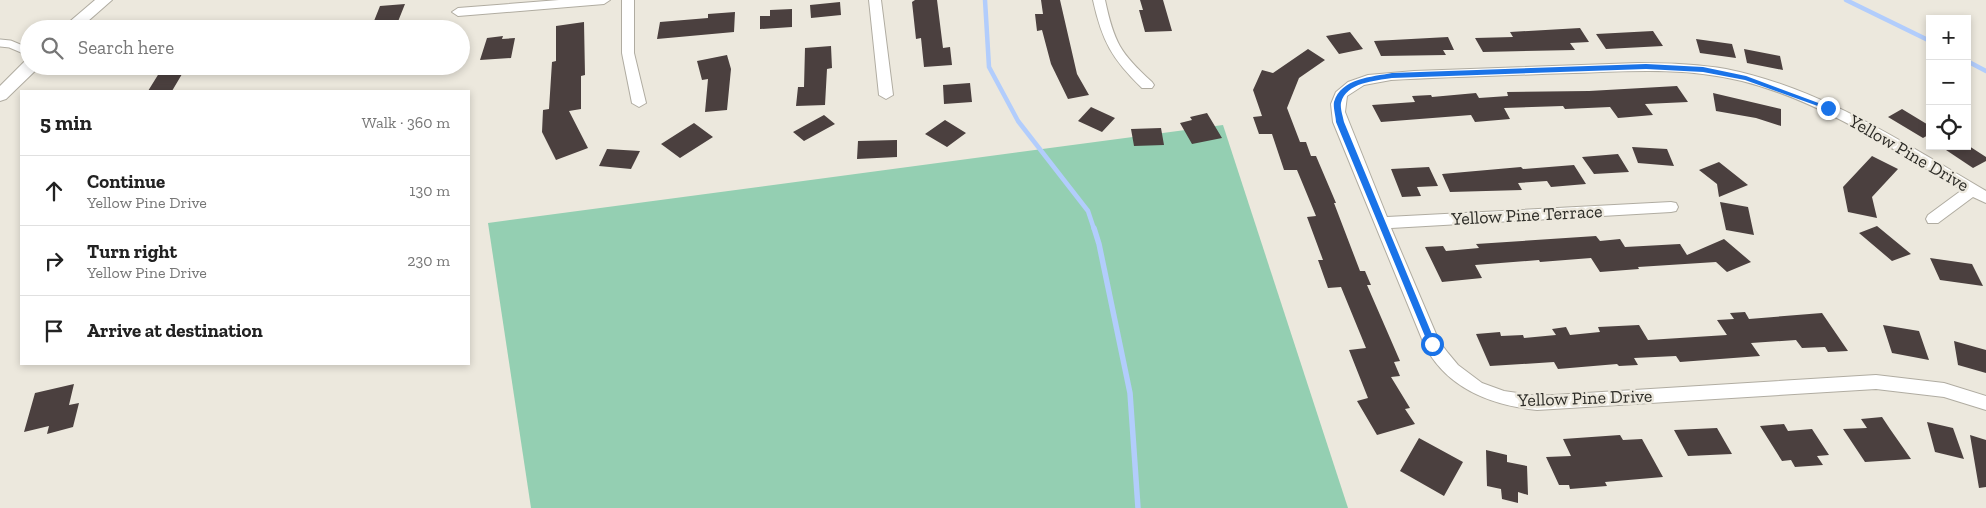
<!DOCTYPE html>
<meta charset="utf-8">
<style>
:root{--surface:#fff;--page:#f2f2f2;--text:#222;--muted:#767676;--line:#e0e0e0}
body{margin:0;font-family:"Zilla Slab",serif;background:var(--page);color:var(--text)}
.controls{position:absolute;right:15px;top:15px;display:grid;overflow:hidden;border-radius:0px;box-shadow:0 2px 8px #0003}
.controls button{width:45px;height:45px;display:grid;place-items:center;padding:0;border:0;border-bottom:1px solid var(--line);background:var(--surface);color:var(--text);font:25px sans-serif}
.stop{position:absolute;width:15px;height:15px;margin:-11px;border:4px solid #1a73e8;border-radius:50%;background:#fff}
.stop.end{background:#1a73e8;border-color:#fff;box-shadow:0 1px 5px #0008}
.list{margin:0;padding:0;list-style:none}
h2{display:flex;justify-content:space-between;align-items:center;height:65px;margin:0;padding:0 20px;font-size:21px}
h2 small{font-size:16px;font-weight:400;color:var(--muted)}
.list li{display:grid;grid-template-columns:32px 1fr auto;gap:15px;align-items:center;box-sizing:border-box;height:70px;padding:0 20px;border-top:1px solid var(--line)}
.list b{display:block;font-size:19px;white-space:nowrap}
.list p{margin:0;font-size:16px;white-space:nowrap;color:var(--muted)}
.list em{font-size:16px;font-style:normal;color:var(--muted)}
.icon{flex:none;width:28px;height:28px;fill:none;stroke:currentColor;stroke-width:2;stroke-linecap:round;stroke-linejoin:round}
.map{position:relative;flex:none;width:1986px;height:508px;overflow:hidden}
.search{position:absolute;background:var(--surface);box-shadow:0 2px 8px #0003;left:20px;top:20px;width:450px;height:55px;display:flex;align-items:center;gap:12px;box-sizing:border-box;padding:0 18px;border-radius:28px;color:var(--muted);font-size:19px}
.panel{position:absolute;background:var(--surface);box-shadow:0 2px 8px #0003;left:20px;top:90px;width:450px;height:275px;border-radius:0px}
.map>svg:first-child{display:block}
</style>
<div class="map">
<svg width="1986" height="508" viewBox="0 0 1986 508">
<rect width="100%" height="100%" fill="#ece8dd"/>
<path fill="#94cfb2" d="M1223,125L1348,508H531L488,223Z"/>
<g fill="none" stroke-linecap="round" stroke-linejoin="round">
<path stroke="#b2cdfc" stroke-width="4.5" d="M985,0L989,67L1018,121L1088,211L1094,229
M1846,0L1930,41
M1967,61L1986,71"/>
<path stroke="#b2cdfc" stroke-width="5.5" d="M1094,228L1099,244L1130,393L1138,508"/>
</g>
<path fill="#4b403f" d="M915,0H937L943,48L950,47L952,65L924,67L921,38L916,39L912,2Z
M1041,0H1060L1077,74L1089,95L1068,99L1051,64L1042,30L1037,31L1035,14H1043Z
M1140,0H1163L1172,31L1145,32L1139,10H1143Z
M840,2L841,15L811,18L810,5Z
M405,4L397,24L372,26L380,6Z
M792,9V27L760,29V16H770V10Z
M735,12L734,32L657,39L660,22L708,18V14Z
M584,22L585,75L581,76V109L569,111L588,148L556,160L542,132L543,110L549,109L552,62L556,61V26Z
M1580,28L1589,42L1570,43L1575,50L1483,52L1475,38L1513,37L1510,32Z
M1653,31L1663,46L1606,49L1596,34Z
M1350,32L1363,49L1339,54L1326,36Z
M503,36L502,39L515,38L511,58L480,60L487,38Z
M1448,37L1454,50H1443L1446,55L1381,56L1374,41Z
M1696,39L1732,44L1736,58L1700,53Z
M831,46L832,68L827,69L825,105L796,106L798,87H804L805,48Z
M1308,49L1325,60L1299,78L1287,108L1300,142H1306L1311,156H1316L1336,203H1334L1360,271H1365L1371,285H1367L1400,361L1394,362L1400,376L1391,377L1410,408L1405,409L1415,424L1377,435L1357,401L1368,398L1349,350L1366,348L1341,287L1328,288L1318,260H1323L1307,217L1316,216L1297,170H1284L1272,134H1259L1253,117L1262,116L1253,90L1262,70L1273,73Z
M1744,49L1780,56L1783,70L1747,63Z
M727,55L731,69L727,110L705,112L708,79L702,80L697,61Z
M185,69L172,91H148L161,70Z
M970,83L972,102L944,104L943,85Z
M1677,86L1688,102L1645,104L1653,115L1618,118L1610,107L1565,109L1563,106L1504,108L1510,119L1475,122L1471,115L1381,122L1372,105L1415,102L1412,96L1431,95L1432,97L1476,93L1479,98L1508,96L1507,92L1589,91Z
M1713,93L1781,109V126L1756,118L1716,111Z
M1091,107L1115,118L1102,132L1078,121Z
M1902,109L1930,126V134L1923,138L1888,117Z
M1207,113L1222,138L1192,144L1180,123L1192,120L1190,117Z
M824,115L835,124L804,141L793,132Z
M945,120L966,133L947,147L925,134Z
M694,123L713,137L680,158L661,144Z
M1161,128L1164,145L1134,146L1131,129Z
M897,140V157L857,159L858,141Z
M1940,146H1969L1986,157V161L1973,168Z
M1632,147L1667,149L1674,166L1638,163Z
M607,149L640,151L631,169L599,166Z
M1618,154L1629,172L1594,174L1582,157Z
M1872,156L1898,169L1872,197L1877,218L1848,212L1843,187Z
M1719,162L1748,185L1719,197L1717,184L1699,170Z
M1574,165L1586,184L1551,187L1547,181L1518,183L1522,190L1450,192L1442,174L1521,167L1523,169Z
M1429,167L1438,186L1417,187L1421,196L1402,197L1391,169Z
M1720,202L1748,207L1754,235L1726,230Z
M1877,226L1911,254L1892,261L1859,233Z
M1596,236L1600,241L1620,239L1625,247L1680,244L1687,255L1724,239L1751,262L1727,272L1716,262L1638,267L1639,269L1600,272L1591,258L1540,262L1539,260L1475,265L1482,278L1442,282L1425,247L1443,246L1446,251L1479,248L1476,244Z
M1930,258L1972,264L1983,286L1940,280Z
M1745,312L1749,319L1822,313L1848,351L1828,352L1825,347L1802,348L1796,340L1751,343L1760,356L1680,362L1676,356L1634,358L1638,365L1619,366L1617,364L1558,369L1554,362L1490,366L1476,334L1500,332L1501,336L1523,335L1524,338L1556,335L1552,329L1566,327L1570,335L1600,332L1598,327L1639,325L1648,340L1727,335L1717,320L1734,319L1730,313Z
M1883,325L1919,331L1929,360L1892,353Z
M1954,341L1986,350V373L1958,365Z
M74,384L69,405L79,403L73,427L47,434L49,426L24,432L35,393Z
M1882,417L1890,429L1911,459L1865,462L1843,429L1867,428L1861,419Z
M1927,422L1953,428L1964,459L1935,452Z
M1784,424L1788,431L1812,429L1829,455L1817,456L1823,465L1795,467L1791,460L1782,461L1760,426Z
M1717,428L1732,454L1688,456L1674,430Z
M1620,435L1623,440L1642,439L1663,477L1605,482L1607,486L1570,489L1569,485H1559L1546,457L1571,456L1563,439Z
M1970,435L1986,440V487L1979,488Z
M1419,438L1463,462L1444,496L1400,471Z
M1486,450L1507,455V462L1527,466L1528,495L1518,492V503L1502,499L1501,489L1487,486Z"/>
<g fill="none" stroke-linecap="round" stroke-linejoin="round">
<g stroke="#b0aca1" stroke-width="9">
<path id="service" d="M0,43L10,44L29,52"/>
</g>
<g stroke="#b0aca1" stroke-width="2">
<path id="minor" d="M559,0H610L604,4L458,16L452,12L458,8Z
M622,0H634V53L646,103L639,107L632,103L622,53Z
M869,0H881L893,95L886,99L879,95Z
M1093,0H1105C1114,42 1120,53 1152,82L1154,85L1152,88H1142C1112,59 1102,41 1093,0Z
M1638,63C1668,63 1697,64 1726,69C1821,88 1904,143 1986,191V203L1973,197L1938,223H1928L1926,219L1928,215L1962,190C1892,149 1821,101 1742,81C1687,67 1629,71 1573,73C1512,75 1451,77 1391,80L1364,85L1347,96L1345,112L1387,217L1671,202L1676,203L1678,207L1676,211L1671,212L1391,228L1439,341L1448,353L1458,365L1482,383L1504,391L1537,396L1876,375L1944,383L1986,396V410L1944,397L1876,389L1537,410C1490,405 1446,388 1424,344L1333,122L1331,104L1336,92L1348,82L1368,75L1414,71Z"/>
</g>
<g stroke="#b0aca1" stroke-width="2">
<path id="tertiary" d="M95,0H112L79,29H61Z
M29,61V66H38L36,70L6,99L0,101V86L24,62Z"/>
</g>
<use href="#service" stroke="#fff" stroke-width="7"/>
<use href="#minor" fill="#fff" fill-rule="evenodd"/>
<use href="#tertiary" fill="#fff" fill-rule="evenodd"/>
</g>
<path fill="#1a73e8" d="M1646,64L1703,67L1746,76L1832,108L1826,109L1745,80L1703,72L1646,69L1392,78C1375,81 1346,82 1341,103C1340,108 1343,117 1344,122L1436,344L1432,347L1429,346L1336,122C1336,117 1333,108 1334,102C1341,78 1372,77 1392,73Z"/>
<g text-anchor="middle" stroke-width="5" stroke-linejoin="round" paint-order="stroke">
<g font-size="18" fill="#2d2c27" stroke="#ece8dd">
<text transform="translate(1909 153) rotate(30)" y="6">Yellow Pine Drive</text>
<text transform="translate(1527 215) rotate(-3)" y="6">Yellow Pine Terrace</text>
<text transform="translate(1585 398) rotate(-2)" y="6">Yellow Pine Drive</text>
</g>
</g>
</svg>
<div class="controls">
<button>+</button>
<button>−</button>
<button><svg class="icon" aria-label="locate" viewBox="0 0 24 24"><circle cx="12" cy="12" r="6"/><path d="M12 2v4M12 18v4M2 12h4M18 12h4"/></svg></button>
</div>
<div class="stop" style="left:1432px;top:344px"></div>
<div class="stop end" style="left:1828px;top:108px"></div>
<div class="search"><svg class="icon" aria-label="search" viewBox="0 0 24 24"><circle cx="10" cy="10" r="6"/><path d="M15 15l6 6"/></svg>Search here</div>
<section class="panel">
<h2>5 min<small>Walk · 360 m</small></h2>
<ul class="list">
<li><svg class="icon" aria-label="ahead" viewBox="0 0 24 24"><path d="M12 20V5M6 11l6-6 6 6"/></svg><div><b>Continue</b><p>Yellow Pine Drive</p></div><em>130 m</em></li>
<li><svg class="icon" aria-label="right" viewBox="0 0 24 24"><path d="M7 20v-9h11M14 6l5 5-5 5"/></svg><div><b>Turn right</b><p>Yellow Pine Drive</p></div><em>230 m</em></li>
<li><svg class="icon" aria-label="arrive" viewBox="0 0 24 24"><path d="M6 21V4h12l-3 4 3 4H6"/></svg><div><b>Arrive at destination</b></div></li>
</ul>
</section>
</div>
